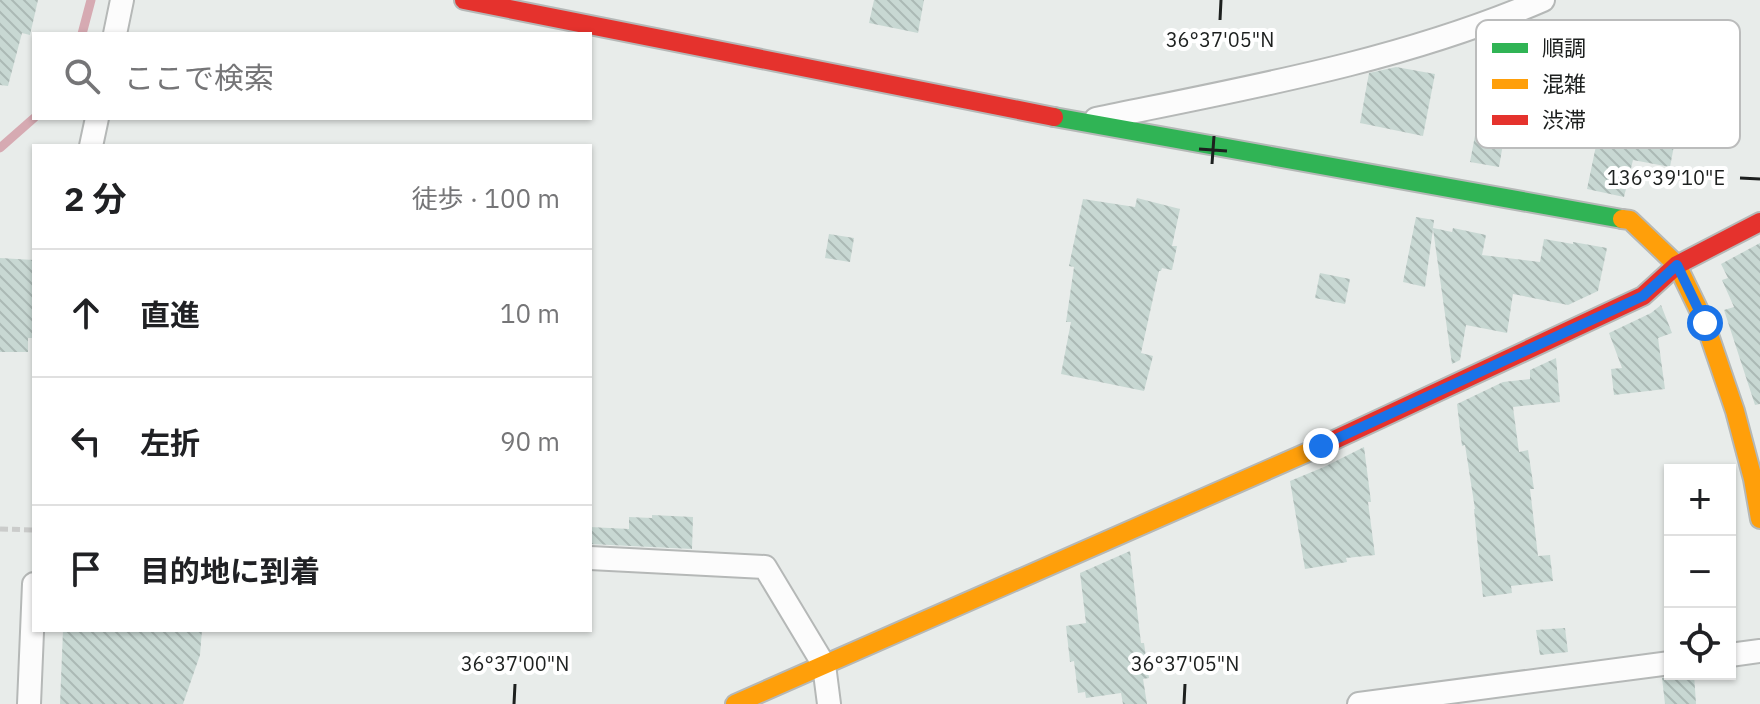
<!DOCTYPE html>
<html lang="ja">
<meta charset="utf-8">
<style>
:root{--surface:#fff;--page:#f2f2f2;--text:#202124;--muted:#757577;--line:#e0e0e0}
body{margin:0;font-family:"IBM Plex Sans","Noto Sans JP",sans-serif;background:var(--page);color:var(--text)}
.controls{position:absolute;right:24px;bottom:24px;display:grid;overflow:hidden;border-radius:0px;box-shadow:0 2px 6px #0004}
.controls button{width:72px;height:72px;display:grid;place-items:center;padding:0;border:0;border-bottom:2px solid var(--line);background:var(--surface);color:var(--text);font:40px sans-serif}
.stop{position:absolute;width:24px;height:24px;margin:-18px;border:6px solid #1a73e8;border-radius:50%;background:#fff}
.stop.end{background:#1a73e8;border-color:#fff;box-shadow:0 2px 8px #0008}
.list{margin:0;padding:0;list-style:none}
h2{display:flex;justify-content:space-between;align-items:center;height:104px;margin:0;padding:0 32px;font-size:34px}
h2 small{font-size:26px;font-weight:400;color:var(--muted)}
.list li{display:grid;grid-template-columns:52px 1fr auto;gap:24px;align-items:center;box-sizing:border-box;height:128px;padding:0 32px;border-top:2px solid var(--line)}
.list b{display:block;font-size:30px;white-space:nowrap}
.list em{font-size:26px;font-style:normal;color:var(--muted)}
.icon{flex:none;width:44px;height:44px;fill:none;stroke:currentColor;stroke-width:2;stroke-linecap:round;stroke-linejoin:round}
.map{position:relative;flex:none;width:1760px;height:704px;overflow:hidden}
.search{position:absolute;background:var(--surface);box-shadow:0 2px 6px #0004;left:32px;top:32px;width:560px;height:88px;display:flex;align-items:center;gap:20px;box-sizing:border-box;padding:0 28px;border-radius:0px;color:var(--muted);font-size:30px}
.panel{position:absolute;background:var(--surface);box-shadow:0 2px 6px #0004;left:32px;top:144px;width:560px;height:488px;border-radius:0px}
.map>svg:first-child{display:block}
</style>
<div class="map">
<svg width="1760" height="704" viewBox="0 0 1760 704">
<defs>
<pattern id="building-back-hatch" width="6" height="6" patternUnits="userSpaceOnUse" patternTransform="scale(2)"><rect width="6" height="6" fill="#c8d8d3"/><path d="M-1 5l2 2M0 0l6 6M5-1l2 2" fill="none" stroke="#abb9b5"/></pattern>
</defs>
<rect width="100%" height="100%" fill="#e8ecea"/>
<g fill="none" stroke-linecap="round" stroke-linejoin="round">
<path stroke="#d6aab2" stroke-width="9" d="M82,34L91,0
M0,148L34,118"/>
</g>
<path fill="url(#building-back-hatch)" d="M0,0H38L30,35L22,33L8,86L0,85Z
M874,0H924L918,33L869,23Z
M1396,67L1435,74L1423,136L1360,123L1369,73Z
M1621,80L1684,92L1670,167L1633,160L1624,197L1587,189L1597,141L1604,142L1608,120L1614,122Z
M1481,104L1509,109L1499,167L1470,162Z
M1137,198L1180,209L1172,246H1177L1172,270L1162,268L1161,271H1159L1141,353L1153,356L1144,391L1061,374L1071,322H1066L1074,267L1069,266L1083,199L1135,207Z
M1416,217L1434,220L1433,228L1452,232L1453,228L1486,235L1482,255L1540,262L1544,239L1573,244V242L1607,248L1598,291L1568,305L1513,294L1507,333L1466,325L1460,360L1452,364L1433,229L1425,287L1403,282Z
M829,234L854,238L850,262L825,258Z
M1760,243V404L1755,405L1724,310L1734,307L1722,280L1728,278L1721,264Z
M0,258L34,260L32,338H28V352H0Z
M1320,273L1350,279L1345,304L1315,298Z
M1661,305L1672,333L1658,338L1665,389L1614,395L1611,369L1622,368L1609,333L1651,313Z
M1556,358L1560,402L1513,407L1519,452L1528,450L1534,489H1530L1538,556L1550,555L1553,581L1511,586L1512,593L1483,597L1474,509H1475L1465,445L1462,446L1457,404L1503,382L1530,379V370Z
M1364,447L1371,502H1368L1375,555L1346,558L1347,562L1305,569L1290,481L1324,467Z
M652,515L693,517L692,549L590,544V527L629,529V517L652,518Z
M1130,551L1141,643H1144L1149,678L1143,679L1147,704H1123L1121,693L1086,698L1085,692L1078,693L1074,661L1070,662L1066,626L1086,623L1080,573Z
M1565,628L1568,652L1540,655L1536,630Z
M63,630H202L200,655L183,704H60Z
M1678,674H1694L1696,704H1665L1662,678Z"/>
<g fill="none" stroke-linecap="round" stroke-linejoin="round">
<g stroke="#b5b8b7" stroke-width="26">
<path id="street" d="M115,34L122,0
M1096,119C1247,88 1402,61 1543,0
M91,146L97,118
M590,558L765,567L824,665L829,704
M1730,655L1760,651
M29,704L34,584
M1359,704L1670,663"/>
</g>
<g stroke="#b5b8b7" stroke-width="22">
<path id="fast" d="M1054,117L1622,219"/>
</g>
<g stroke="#b5b8b7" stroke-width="22">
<path id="slow" d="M1622,219L1630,220L1677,265L1705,323L1735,411L1753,479L1760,519
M735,704L1315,449"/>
</g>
<g stroke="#b5b8b7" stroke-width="22">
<path id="jam" d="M464,0L1054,117
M1315,449L1643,296L1677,265L1760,222"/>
</g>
<path stroke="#cbcccb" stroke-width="5" stroke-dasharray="8 4" stroke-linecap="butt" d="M0,529L34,530"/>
<use href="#street" stroke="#fcfcfc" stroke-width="22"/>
<use href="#fast" stroke="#30b455" stroke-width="18"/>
<use href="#slow" stroke="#ff9f0a" stroke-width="18"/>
<use href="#jam" stroke="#e5322d" stroke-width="18"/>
</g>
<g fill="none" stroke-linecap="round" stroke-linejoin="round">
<path stroke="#1a73e8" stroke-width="10" d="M1321,446L1643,296L1677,265L1705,323"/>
</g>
<path fill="none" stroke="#1d201f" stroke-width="3" d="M1220,20L1221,0M1199,149L1227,151M1212,164L1214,136M1740,178L1760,179M514,704L515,684M1184,704L1185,684"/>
<rect x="1476" y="20" width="264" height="128" rx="12" fill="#fff" stroke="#bbbcbc" stroke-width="2"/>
<rect x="1492" y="43" width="36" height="10" fill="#30b455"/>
<rect x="1492" y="79" width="36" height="10" fill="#ff9f0a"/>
<rect x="1492" y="115" width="36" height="10" fill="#e5322d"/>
<g font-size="22" fill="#1d201f">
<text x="1542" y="56">順調</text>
<text x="1542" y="92">混雑</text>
<text x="1542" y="128">渋滞</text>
</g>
<g font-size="20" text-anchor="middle" fill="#1d201f" stroke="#fff" stroke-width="8" stroke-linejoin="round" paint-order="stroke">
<text x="1220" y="47">36°37'05"N</text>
<text x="1666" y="185">136°39'10"E</text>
<text x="515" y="671">36°37'00"N</text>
<text x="1185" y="671">36°37'05"N</text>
</g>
</svg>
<div class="controls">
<button>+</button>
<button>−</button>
<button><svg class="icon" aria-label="locate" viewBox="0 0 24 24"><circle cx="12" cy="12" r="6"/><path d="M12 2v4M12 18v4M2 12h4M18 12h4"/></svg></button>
</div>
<div class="stop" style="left:1705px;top:323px"></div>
<div class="stop end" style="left:1321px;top:446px"></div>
<div class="search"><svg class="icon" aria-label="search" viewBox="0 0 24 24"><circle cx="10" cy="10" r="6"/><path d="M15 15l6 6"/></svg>ここで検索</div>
<section class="panel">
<h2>2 分<small>徒歩 · 100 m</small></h2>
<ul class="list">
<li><svg class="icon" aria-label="ahead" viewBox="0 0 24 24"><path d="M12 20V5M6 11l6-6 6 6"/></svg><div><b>直進</b></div><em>10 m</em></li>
<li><svg class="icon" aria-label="left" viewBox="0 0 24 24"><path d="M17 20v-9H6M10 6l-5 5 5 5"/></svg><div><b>左折</b></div><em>90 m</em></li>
<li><svg class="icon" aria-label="arrive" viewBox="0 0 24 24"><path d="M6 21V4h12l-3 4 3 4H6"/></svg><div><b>目的地に到着</b></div></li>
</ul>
</section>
</div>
